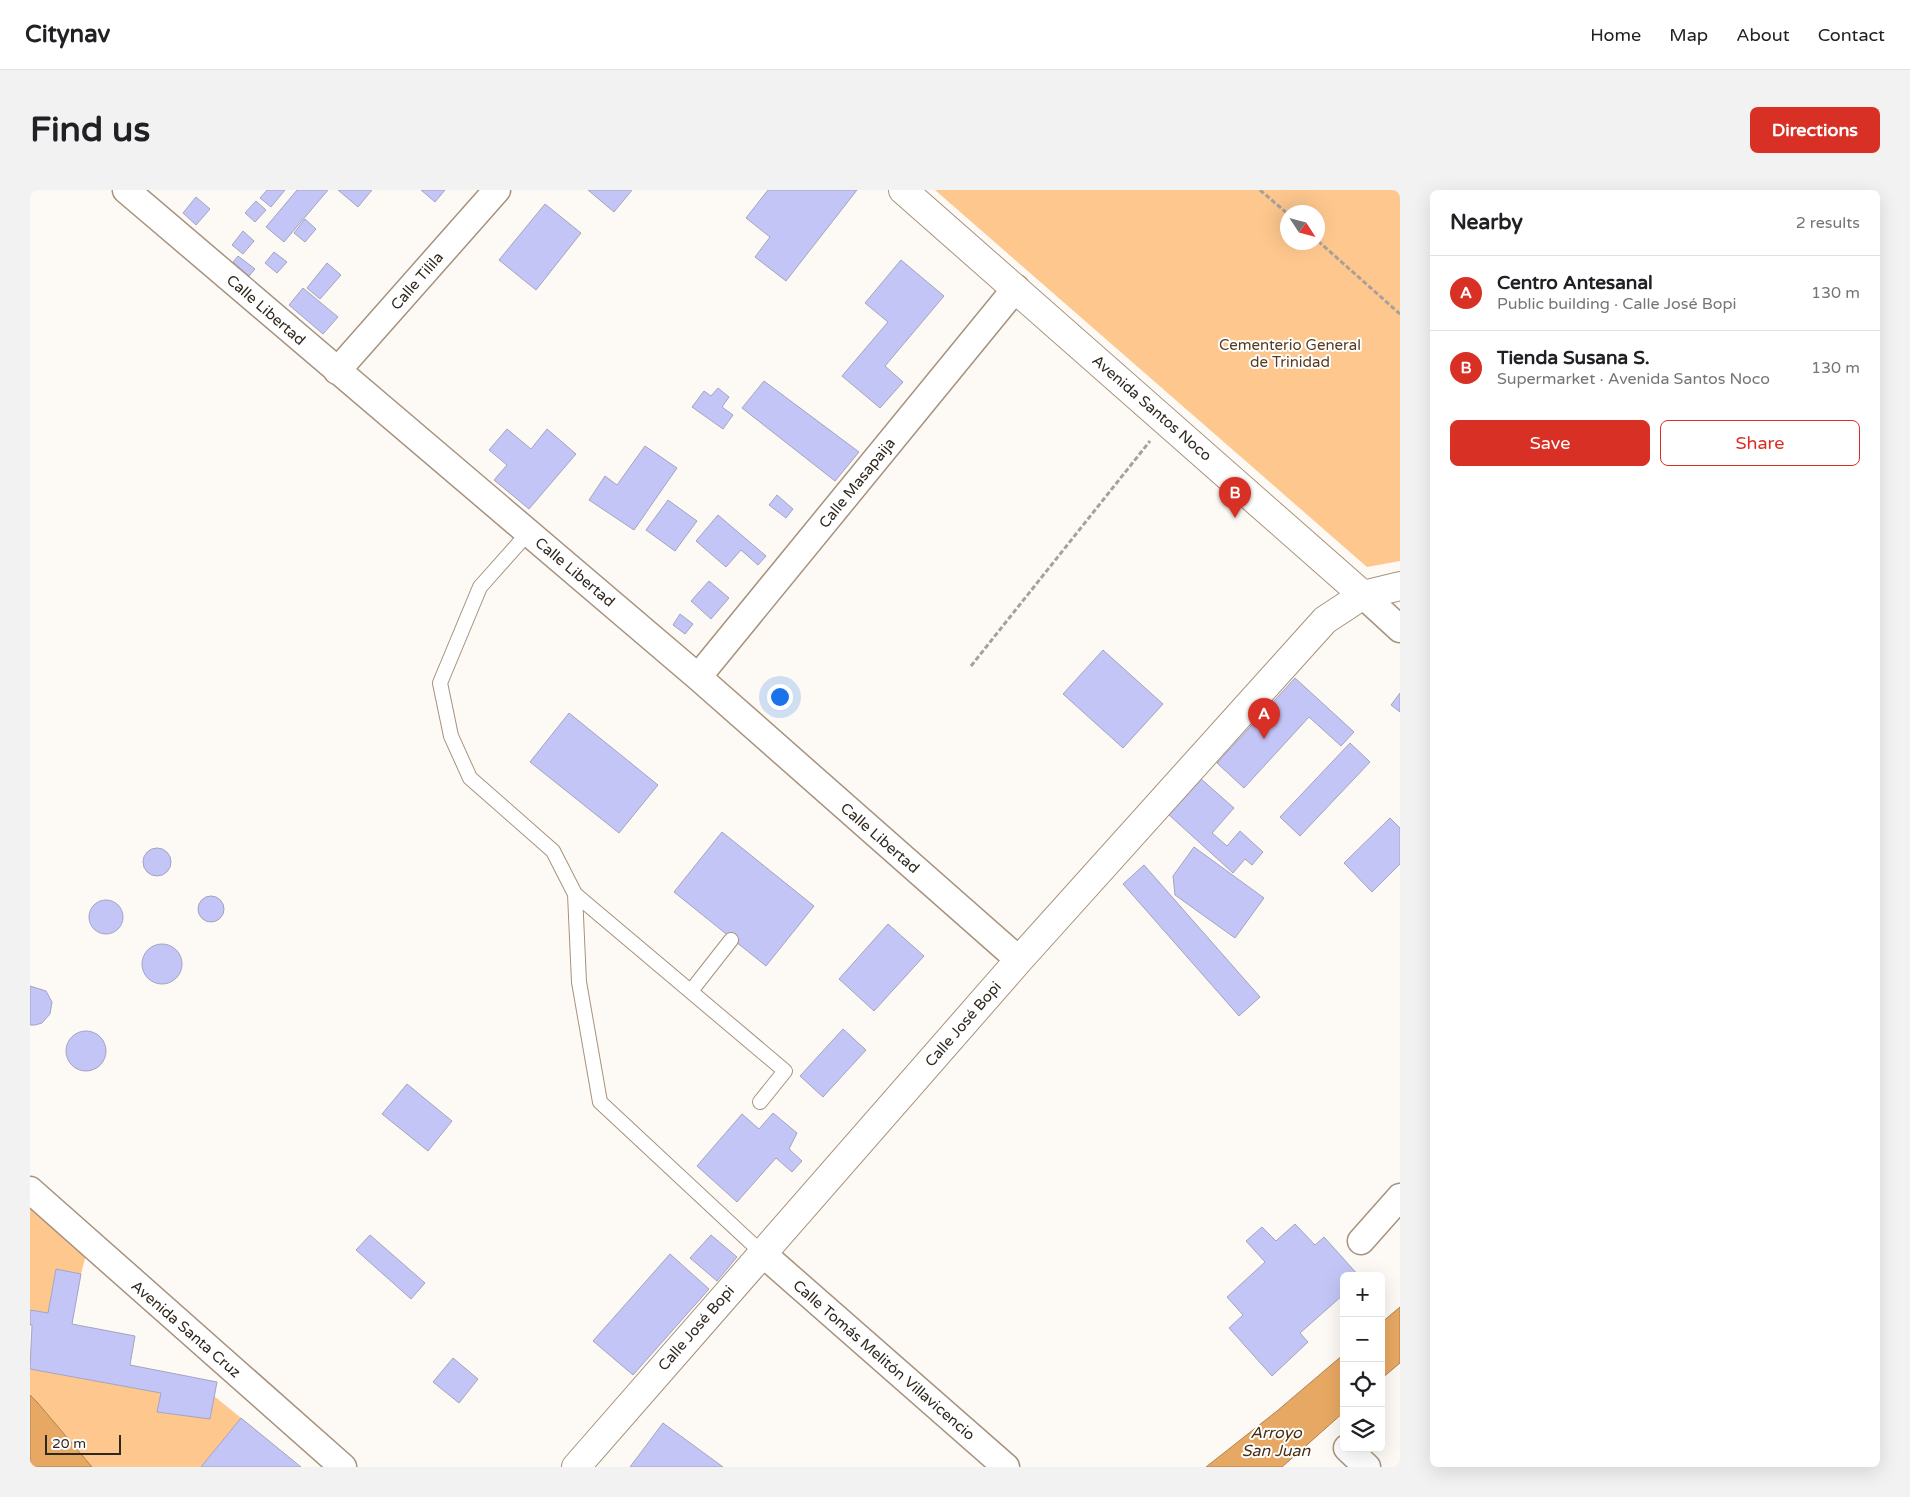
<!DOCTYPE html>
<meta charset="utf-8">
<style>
:root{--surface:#fff;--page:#f2f2f2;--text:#202124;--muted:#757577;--line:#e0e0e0;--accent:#d93025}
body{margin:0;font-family:"Varela Round",sans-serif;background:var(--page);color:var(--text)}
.controls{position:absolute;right:15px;bottom:15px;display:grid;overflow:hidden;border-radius:8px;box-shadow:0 5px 20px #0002}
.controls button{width:45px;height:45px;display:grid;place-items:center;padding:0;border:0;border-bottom:1px solid var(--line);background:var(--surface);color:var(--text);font:25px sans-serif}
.compass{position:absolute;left:1250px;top:15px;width:45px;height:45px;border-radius:50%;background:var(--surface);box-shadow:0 5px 20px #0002;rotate:126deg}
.scale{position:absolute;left:15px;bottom:12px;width:76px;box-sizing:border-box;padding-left:5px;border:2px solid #30281f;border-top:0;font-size:14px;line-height:18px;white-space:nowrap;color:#30281f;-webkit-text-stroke:4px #fff;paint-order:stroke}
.you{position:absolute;left:749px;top:506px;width:18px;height:18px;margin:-12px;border:4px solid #fff;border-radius:50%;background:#1a73e8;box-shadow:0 0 0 8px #1a73e833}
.badge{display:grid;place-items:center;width:32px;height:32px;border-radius:50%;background:var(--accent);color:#fff;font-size:16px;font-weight:700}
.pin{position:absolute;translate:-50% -41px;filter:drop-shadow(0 1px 2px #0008)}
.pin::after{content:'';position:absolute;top:26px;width:18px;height:15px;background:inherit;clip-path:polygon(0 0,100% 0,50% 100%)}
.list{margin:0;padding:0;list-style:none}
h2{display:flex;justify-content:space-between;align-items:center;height:65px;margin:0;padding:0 20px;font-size:21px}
h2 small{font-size:16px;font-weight:400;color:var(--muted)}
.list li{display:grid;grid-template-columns:32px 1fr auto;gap:15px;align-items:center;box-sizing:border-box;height:75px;padding:0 20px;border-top:1px solid var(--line)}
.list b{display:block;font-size:19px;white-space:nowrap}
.list p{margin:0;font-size:16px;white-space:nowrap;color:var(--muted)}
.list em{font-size:16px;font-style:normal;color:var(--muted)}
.actions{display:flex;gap:10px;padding:15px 20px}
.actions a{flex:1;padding:11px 0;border:1px solid var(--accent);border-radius:8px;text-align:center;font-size:18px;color:var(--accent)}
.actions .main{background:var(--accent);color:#fff}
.icon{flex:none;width:28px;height:28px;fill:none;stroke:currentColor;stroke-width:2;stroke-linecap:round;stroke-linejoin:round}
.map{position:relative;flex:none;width:1370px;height:1277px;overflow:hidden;border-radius:8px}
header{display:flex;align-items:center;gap:30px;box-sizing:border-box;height:70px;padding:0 25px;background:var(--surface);border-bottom:1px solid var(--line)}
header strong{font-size:24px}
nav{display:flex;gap:28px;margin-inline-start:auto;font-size:18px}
.intro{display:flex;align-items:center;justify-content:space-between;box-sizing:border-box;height:120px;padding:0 30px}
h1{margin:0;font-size:35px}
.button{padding:12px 22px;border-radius:8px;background:var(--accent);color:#fff;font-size:18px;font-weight:700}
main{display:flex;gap:30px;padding:0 30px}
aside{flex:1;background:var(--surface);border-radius:8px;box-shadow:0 5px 20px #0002}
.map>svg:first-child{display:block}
</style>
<header>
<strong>Citynav</strong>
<nav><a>Home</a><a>Map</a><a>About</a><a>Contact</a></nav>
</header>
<div class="intro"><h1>Find us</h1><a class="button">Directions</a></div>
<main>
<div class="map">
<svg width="1370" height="1277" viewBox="0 0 1370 1277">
<rect width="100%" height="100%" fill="#fdf9f4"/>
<path fill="#fec78e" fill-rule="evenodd" d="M905,0H1370V371L1337,377ZM1288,22V52H1258V22Z
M0,1000L59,1053L51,1084L26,1079L18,1123L0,1120Z
M0,1179L131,1203L127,1222L180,1229L184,1206L211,1228L171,1277H62L0,1205Z"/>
<path fill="#e7a863" stroke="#b0824f" d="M1370,1117V1173L1351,1189V1133Z
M1314,1164V1222L1252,1277H1176L1247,1221Z
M0,1205L7,1212L62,1277H0Z"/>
<path fill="#c3c5f6" stroke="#a3a4c0" d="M237,0H255L241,17L230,8Z
M267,0H298L254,52L236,37Z
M308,0H342L328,17Z
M391,0H415L405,12Z
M558,0H602L584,22Z
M738,0H827L756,91L725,67L740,47L716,28Z
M166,7L180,19L166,35L153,23Z
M226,11L236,20L225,32L215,23Z
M515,14L551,43L506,100L469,70Z
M275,29L286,39L275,52L264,43Z
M213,41L224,51L213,64L202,55Z
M244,62L257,72L247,83L235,73Z
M208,66L225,79L219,86L203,72Z
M871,70L914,106L855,176L873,192L850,218L812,186L858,132L835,113Z
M297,73L311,85L290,109L277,98Z
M273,98L308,127L293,144L259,115Z
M734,191L829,262L805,291L712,218Z
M688,198L699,207L692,217L703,225L693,239L662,217L674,201L681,206Z
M477,239L501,259L517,239L546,264L499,319L464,290L477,275L459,260Z
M615,256L647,278L604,340L559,310L575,286L587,295Z
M747,305L763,319L756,328L739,315Z
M638,310L667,331L645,361L616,340Z
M688,325L736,366L728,375L711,360L696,377L666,351Z
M679,391L699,408L681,429L661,411Z
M650,424L663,434L655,444L643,435Z
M1073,460L1133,514L1093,558L1033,504Z
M1265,488L1324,542L1311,556L1279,527L1214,598L1187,573Z
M1370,503V522L1361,515Z
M539,523L628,595L589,643L500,572Z
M1320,553L1340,572L1270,646L1250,627Z
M1170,588L1204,618L1182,643L1197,656L1210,641L1233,662L1222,675L1215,669L1203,683L1138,624Z
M1360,628L1370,638V674L1342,702L1314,673Z
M692,642L784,716L736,776L644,702Z
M1164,657L1234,708L1205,748L1145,705L1143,686Z
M113 672a14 14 0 1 1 28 0a14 14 0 1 1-28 0Z
M1114,675L1230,807L1209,826L1093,694Z
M168 719a13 13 0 1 1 26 0a13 13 0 1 1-26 0Z
M59 727a17 17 0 1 1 34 0a17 17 0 1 1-34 0Z
M858,734L894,766L844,821L809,789Z
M112 774a20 20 0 1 1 40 0a20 20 0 1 1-40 0Z
M0,796L16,801L22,812L20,824L12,833L5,835H0Z
M813,839L836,860L793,907L770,886Z
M36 861a20 20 0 1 1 40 0a20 20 0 1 1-40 0Z
M377,894L422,931L398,961L352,924Z
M743,923L767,943L759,959L772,971L762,982L746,968L707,1012L667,976L712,924L729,939Z
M1265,1034L1285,1055L1294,1047L1329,1086H1314V1104L1270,1143L1278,1152L1242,1186L1199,1138L1213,1125L1197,1107L1235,1072L1216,1051L1232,1037L1246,1051Z
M340,1045L395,1093L381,1109L326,1060Z
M681,1045L707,1067L687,1091L660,1068Z
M640,1064L679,1099L603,1185L563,1151Z
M26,1079L51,1084L42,1134L105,1146L100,1175L187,1192L180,1229L127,1222L131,1203L0,1179L2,1135H0V1120L18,1123Z
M423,1168L448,1189L429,1213L403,1192Z
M211,1228L271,1277H171Z
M633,1233L693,1277H600Z"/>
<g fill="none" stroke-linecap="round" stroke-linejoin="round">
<g stroke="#a7927d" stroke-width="16">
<path id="lane" d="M498,343L450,397L410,493L421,546L440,588L523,661L545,704L755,881L730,912
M545,704L549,792L570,912L732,1063
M661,801L701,750"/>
</g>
<g stroke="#a7927d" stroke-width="29">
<path id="street" d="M96,0L668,487L989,770
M307,181L467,0
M1333,405L1370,439
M668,487L986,98
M0,1000L313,1277
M1331,1051L1370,1007
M732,1063L976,1277
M1317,1258L1337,1277"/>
</g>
<g stroke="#a7927d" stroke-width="30">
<path id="secondary" d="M873,0L1333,405
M546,1277L989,770L1295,430L1333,405L1370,396"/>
</g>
<path stroke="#a7a19a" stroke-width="3" stroke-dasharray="5 2.5" stroke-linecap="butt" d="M1230,0L1258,24
M1288,51L1370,124
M941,476L1120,251"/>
<use href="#lane" stroke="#fff" stroke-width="14"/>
<use href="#street" stroke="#fff" stroke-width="26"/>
<use href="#secondary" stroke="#fff" stroke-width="28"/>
</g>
<g text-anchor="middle" stroke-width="4" stroke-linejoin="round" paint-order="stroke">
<g font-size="15" fill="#30281f" stroke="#fff">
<text transform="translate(387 91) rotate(-49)" y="5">Calle Tilila</text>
<text transform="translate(236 120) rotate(41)" y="5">Calle Libertad</text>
<text transform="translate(1122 218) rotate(41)" y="5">Avenida Santos Noco</text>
<text transform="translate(827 293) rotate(-51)" y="5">Calle Masapaija</text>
<text transform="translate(545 382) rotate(40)" y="5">Calle Libertad</text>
<text transform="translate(850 648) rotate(41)" y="5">Calle Libertad</text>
<text transform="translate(933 834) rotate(-49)" y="5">Calle José Bopi</text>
<text transform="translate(666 1138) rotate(-49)" y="5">Calle José Bopi</text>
<text transform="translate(156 1139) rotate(41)" y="5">Avenida Santa Cruz</text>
<text transform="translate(854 1170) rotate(41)" y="5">Calle Tomás Melitón Villavicencio</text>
</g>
<g font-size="15" fill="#563b1e" stroke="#fff">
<text x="1260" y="160">Cementerio General<tspan x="1260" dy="17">de Trinidad</tspan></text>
</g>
<g font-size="16" font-style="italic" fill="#482e10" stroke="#fff">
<text x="1246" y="1248">Arroyo<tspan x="1246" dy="18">San Juan</tspan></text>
</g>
</g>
</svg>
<div class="controls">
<button>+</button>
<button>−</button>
<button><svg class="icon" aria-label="locate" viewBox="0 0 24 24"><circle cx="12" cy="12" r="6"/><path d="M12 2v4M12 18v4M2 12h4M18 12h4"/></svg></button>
<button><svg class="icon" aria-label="layers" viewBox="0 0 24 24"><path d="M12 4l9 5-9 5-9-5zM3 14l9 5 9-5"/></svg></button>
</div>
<svg class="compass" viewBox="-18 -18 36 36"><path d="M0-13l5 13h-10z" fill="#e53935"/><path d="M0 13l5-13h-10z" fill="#757577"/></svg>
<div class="scale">20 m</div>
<div class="you"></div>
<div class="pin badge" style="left:1234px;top:549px">A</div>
<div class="pin badge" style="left:1205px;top:328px">B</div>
</div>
<aside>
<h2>Nearby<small>2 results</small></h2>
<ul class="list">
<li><span class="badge">A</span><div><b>Centro Antesanal</b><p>Public building · Calle José Bopi</p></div><em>130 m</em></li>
<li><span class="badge">B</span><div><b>Tienda Susana S.</b><p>Supermarket · Avenida Santos Noco</p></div><em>130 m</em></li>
</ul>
<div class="actions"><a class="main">Save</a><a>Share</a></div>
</aside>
</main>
